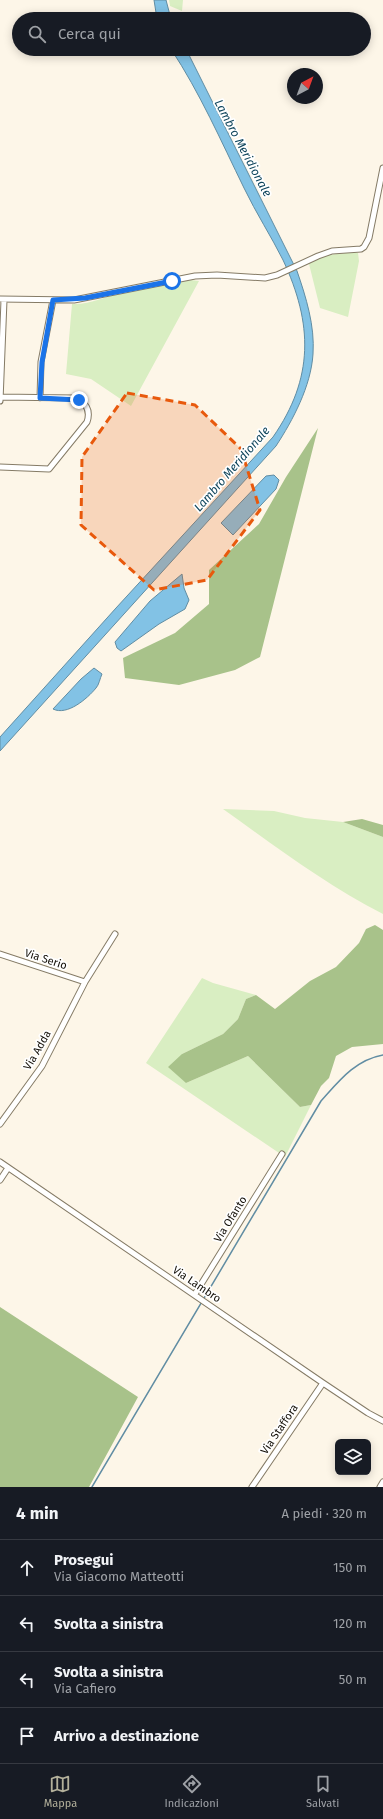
<!DOCTYPE html>
<html lang="it">
<meta charset="utf-8">
<style>
:root{--surface:#171b24;--page:#242831;--text:#f1f3f6;--muted:#9ea1a6;--line:#363941;--accent:#b3b09b}
body{margin:0;font-family:"Fira Sans",sans-serif;background:var(--page);color:var(--text)}
.controls{position:absolute;right:12px;bottom:12px;display:grid;overflow:hidden;border-radius:6px;box-shadow:0 2px 10px #0003}
.controls button{width:36px;height:36px;display:grid;place-items:center;padding:0;border:0;border-bottom:1px solid var(--line);background:var(--surface);color:var(--text);font:20px sans-serif}
.compass{position:absolute;left:287px;top:68px;width:36px;height:36px;border-radius:50%;background:var(--surface);box-shadow:0 2px 10px #0003;rotate:41deg}
.stop{position:absolute;width:12px;height:12px;margin:-9px;border:3px solid #1a73e8;border-radius:50%;background:#fff}
.stop.end{background:#1a73e8;border-color:#fff;box-shadow:0 1px 4px #0008}
.list{margin:0;padding:0;list-style:none}
h2{display:flex;justify-content:space-between;align-items:center;height:52px;margin:0;padding:0 16px;font-size:17px}
h2 small{font-size:13px;font-weight:400;color:var(--muted)}
.list li{display:grid;grid-template-columns:26px 1fr auto;gap:12px;align-items:center;box-sizing:border-box;height:56px;padding:0 16px;border-top:1px solid var(--line)}
.list b{display:block;font-size:15px;white-space:nowrap}
.list p{margin:0;font-size:13px;white-space:nowrap;color:var(--muted)}
.list em{font-size:13px;font-style:normal;color:var(--muted)}
.icon{flex:none;width:22px;height:22px;fill:none;stroke:currentColor;stroke-width:2;stroke-linecap:round;stroke-linejoin:round}
.map{position:relative;flex:none;width:383px;height:1487px;overflow:hidden}
.search{position:absolute;background:var(--surface);box-shadow:0 2px 10px #0003;left:12px;right:12px;top:12px;height:44px;display:flex;align-items:center;gap:10px;box-sizing:border-box;padding:0 14px;border-radius:22px;color:var(--muted);font-size:15px}
.sheet{height:276px;background:var(--surface)}
nav{display:flex;justify-content:space-around;align-items:center;box-sizing:border-box;height:56px;border-top:1px solid var(--line);background:var(--surface);font-size:11px;color:var(--muted)}
nav a{display:grid;justify-items:center;gap:2px}
nav .on{color:var(--accent)}
.map>svg:first-child{display:block}
</style>
<div class="map">
<svg width="383" height="1487" viewBox="0 0 383 1487">
<rect width="100%" height="100%" fill="#fdf6e8"/>
<path fill="#d9eec2" d="M169,0H183L182,11L170,6Z
M354,252L358,253L359,261L348,317L320,308L309,264L312,260L328,255Z
M191,280L199,281L131,406L91,379L66,374L72,304C89,305 107,296 123,292C146,287 169,285 191,280Z
M223,809L274,811L305,818L343,822L383,837V914C326,885 275,846 223,809Z
M202,978L213,983L256,995L246,999L238,1019L223,1034L182,1054L186,1083L248,1056L300,1107L311,1105L285,1157L146,1063Z"/>
<path fill="#a8c28a" d="M318,428L260,657L235,670L179,685L125,678L123,658L175,633L209,604V570L259,524L286,477Z
M362,819L383,825V837L343,822Z
M375,925L383,930V1044L352,1047L336,1056L329,1078L321,1086L311,1105L300,1107L248,1056L186,1083L168,1067L182,1054L223,1034L238,1019L246,999L256,995L275,1009L310,981L336,967L359,943L366,929Z
M0,1307L138,1397L89,1487H0Z"/>
<path fill="#82c2e5" stroke="#618da3" d="M154,0H166L171,19H157Z
M171,49H185L189,55L297,271C306,297 315,326 313,354C311,386 293,420 276,446L0,751V737L116,608L273,437C314,378 313,324 283,260C271,236 256,213 244,188C221,141 200,93 171,49Z
M274,475L279,480L276,489L233,535L221,523L266,476Z
M182,574L184,588L189,600L185,609L159,624L121,651L117,648L115,642L150,601Z
M94,668L102,674C100,678 99,685 96,688C87,699 67,716 53,709L81,679Z"/>
<g fill="none" stroke-linecap="round" stroke-linejoin="round">
<path stroke="#618da3" stroke-width="1.5" d="M92,1487L321,1101C339,1081 355,1060 383,1055"/>
<g stroke="#857b66" stroke-width="7">
<path id="minor" d="M0,299L74,300L195,276L217,275L265,278L277,275L318,256L332,251L361,249L364,247L369,238L383,168
M0,397L74,398C86,402 91,410 87,422L49,469L0,467
M40,398L41,362L53,300
M0,401L4,300
M0,954L85,982
M0,1124L42,1066L85,982L115,934
M0,1162L323,1383L368,1413L383,1421
M0,1180L8,1168
M195,1294L282,1154
M252,1487L323,1383
M380,1487L383,1482"/>
</g>
<use href="#minor" stroke="#fff" stroke-width="5"/>
</g>
<g fill="none" stroke-linecap="round" stroke-linejoin="round">
<path stroke="#1a73e8" stroke-width="5" d="M79,400L40,398L42,362L53,300L85,298L172,281"/>
</g>
<path fill="#e8590c" fill-opacity="0.2" stroke="#e8590c" stroke-width="3" stroke-dasharray="8 5" stroke-linejoin="round" d="M127,393L195,405L241,449L260,510L207,580L154,590L81,525L82,457Z"/>
<g text-anchor="middle" stroke-width="3.5" stroke-linejoin="round" paint-order="stroke">
<g font-size="11" fill="#151109" stroke="#fff">
<text transform="translate(46 959) rotate(18)" y="4">Via Serio</text>
<text transform="translate(37 1050) rotate(-60)" y="4">Via Adda</text>
<text transform="translate(230 1219) rotate(-58)" y="4">Via Ofanto</text>
<text transform="translate(197 1284) rotate(34)" y="4">Via Lambro</text>
<text transform="translate(279 1429) rotate(-56)" y="4">Via Staffora</text>
</g>
<g font-size="12" font-style="italic" fill="#0f455c" stroke="#fff">
<text transform="translate(243 148) rotate(62)" y="4">Lambro Meridionale</text>
<text transform="translate(232 469) rotate(-49)" y="4">Lambro Meridionale</text>
</g>
</g>
</svg>
<div class="controls">
<button><svg class="icon" aria-label="layers" viewBox="0 0 24 24"><path d="M12 4l9 5-9 5-9-5zM3 14l9 5 9-5"/></svg></button>
</div>
<svg class="compass" viewBox="-18 -18 36 36"><path d="M0-13l5 13h-10z" fill="#e53935"/><path d="M0 13l5-13h-10z" fill="#9ea1a6"/></svg>
<div class="stop" style="left:172px;top:281px"></div>
<div class="stop end" style="left:79px;top:400px"></div>
<div class="search"><svg class="icon" aria-label="search" viewBox="0 0 24 24"><circle cx="10" cy="10" r="6"/><path d="M15 15l6 6"/></svg>Cerca qui</div>
</div>
<section class="sheet">
<h2>4 min<small>A piedi · 320 m</small></h2>
<ul class="list">
<li><svg class="icon" aria-label="ahead" viewBox="0 0 24 24"><path d="M12 20V5M6 11l6-6 6 6"/></svg><div><b>Prosegui</b><p>Via Giacomo Matteotti</p></div><em>150 m</em></li>
<li><svg class="icon" aria-label="left" viewBox="0 0 24 24"><path d="M17 20v-9H6M10 6l-5 5 5 5"/></svg><div><b>Svolta a sinistra</b></div><em>120 m</em></li>
<li><svg class="icon" aria-label="left" viewBox="0 0 24 24"><path d="M17 20v-9H6M10 6l-5 5 5 5"/></svg><div><b>Svolta a sinistra</b><p>Via Cafiero</p></div><em>50 m</em></li>
<li><svg class="icon" aria-label="arrive" viewBox="0 0 24 24"><path d="M6 21V4h12l-3 4 3 4H6"/></svg><div><b>Arrivo a destinazione</b></div></li>
</ul>
</section>
<nav>
<a class="on"><svg class="icon" aria-label="map" viewBox="0 0 24 24"><path d="M3 6l6-2 6 2 6-2v14l-6 2-6-2-6 2zM9 4v14M15 6v14"/></svg>Mappa</a>
<a><svg class="icon" aria-label="directions" viewBox="0 0 24 24"><path d="M12 3l9 9-9 9-9-9zM9 14v-3h6M13 9l2 2-2 2"/></svg>Indicazioni</a>
<a><svg class="icon" aria-label="saved" viewBox="0 0 24 24"><path d="M7 4h10v16l-5-4-5 4z"/></svg>Salvati</a>
</nav>
